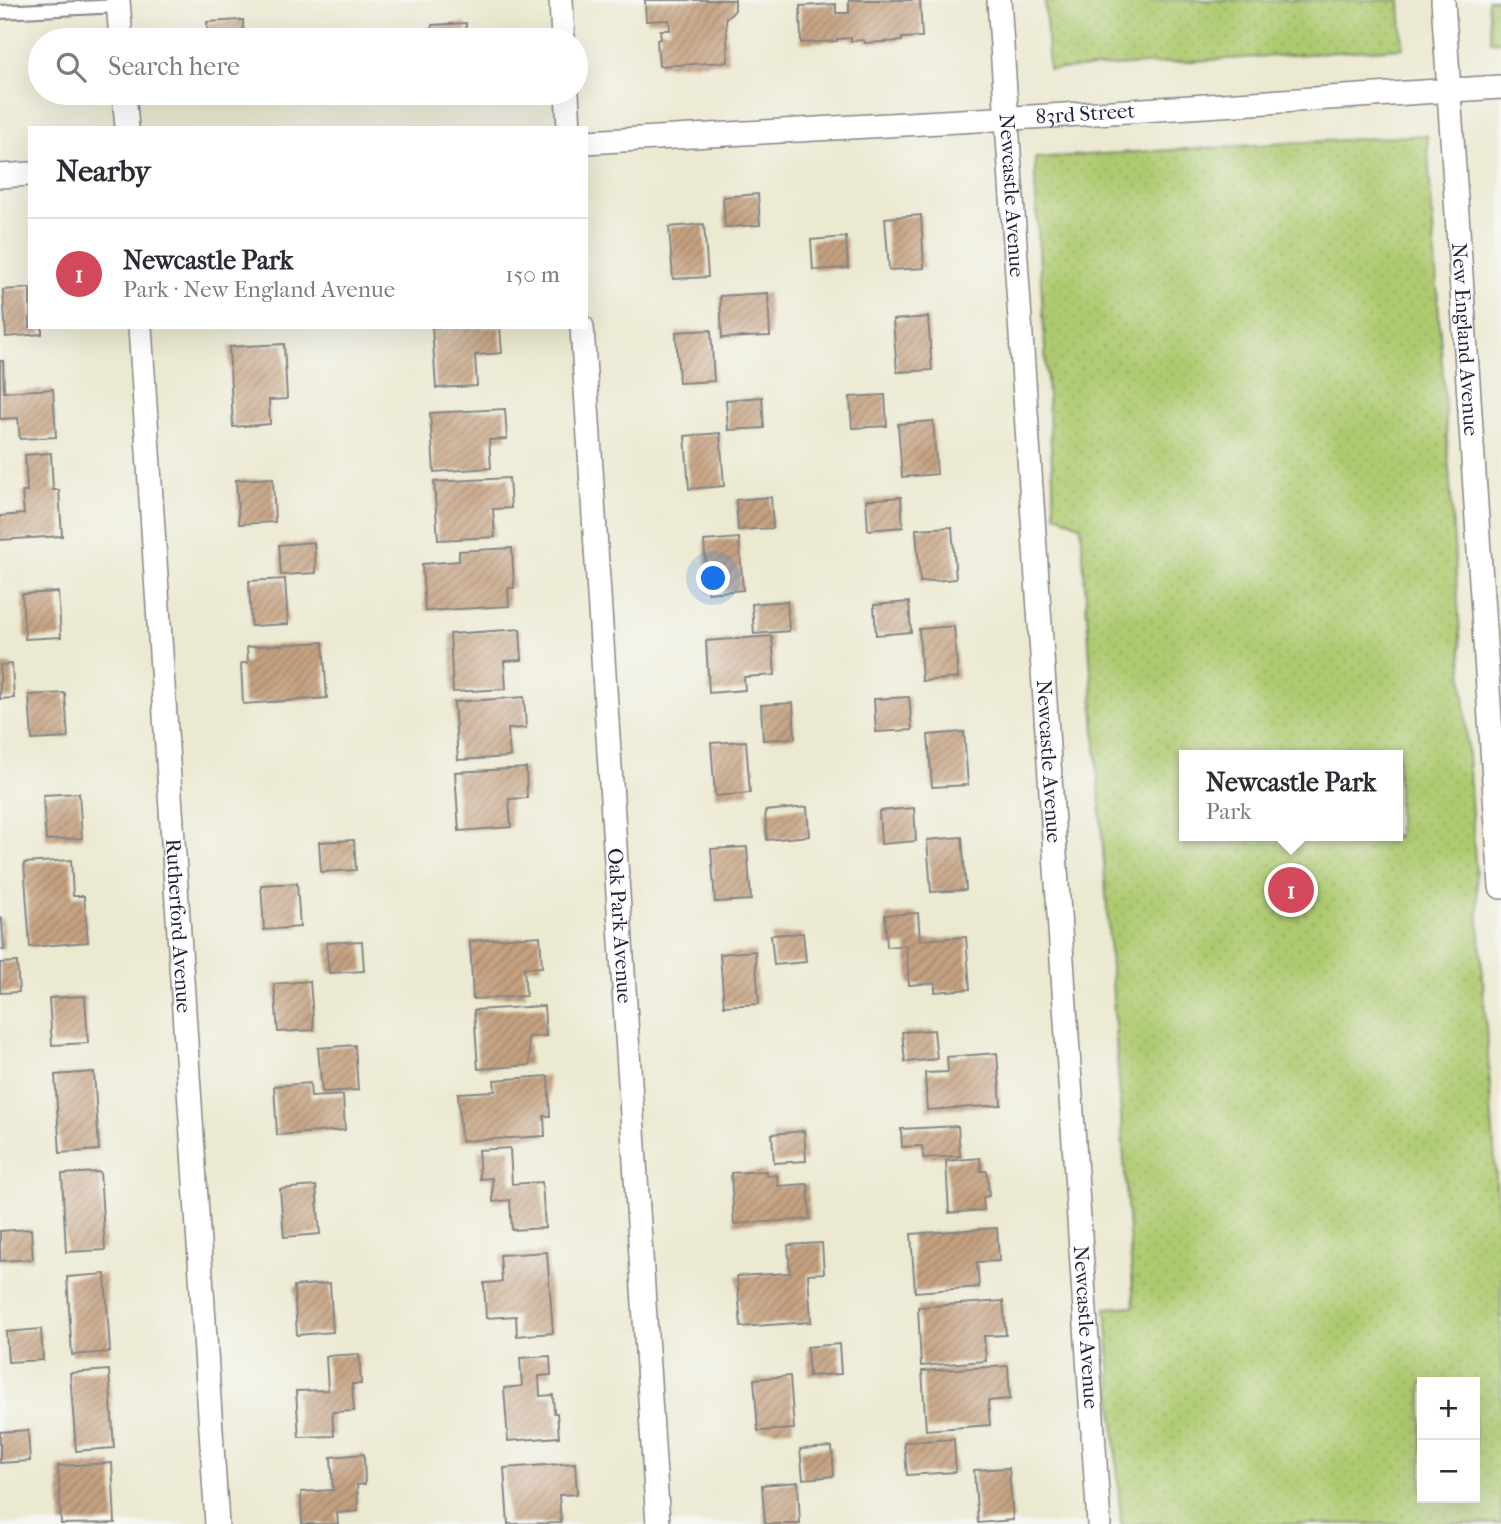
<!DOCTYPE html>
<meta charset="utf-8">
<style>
:root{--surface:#fff;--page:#f7f7f7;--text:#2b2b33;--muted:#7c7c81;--line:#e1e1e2;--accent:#d1495b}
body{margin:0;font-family:"IM FELL French Canon",serif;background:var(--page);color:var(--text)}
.controls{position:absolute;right:21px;bottom:21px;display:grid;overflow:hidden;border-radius:0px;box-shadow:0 7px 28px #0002}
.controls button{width:63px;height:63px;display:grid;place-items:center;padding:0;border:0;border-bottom:2px solid var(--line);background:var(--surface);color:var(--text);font:35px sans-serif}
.you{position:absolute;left:714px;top:579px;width:24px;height:24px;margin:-18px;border:5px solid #fff;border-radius:50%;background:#1a73e8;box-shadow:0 0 0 10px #1a73e833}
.badge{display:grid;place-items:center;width:46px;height:46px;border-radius:50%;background:var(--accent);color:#fff;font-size:23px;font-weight:700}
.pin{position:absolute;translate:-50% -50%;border:4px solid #fff;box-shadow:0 2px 7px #0006}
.popup{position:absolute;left:1179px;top:750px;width:224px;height:91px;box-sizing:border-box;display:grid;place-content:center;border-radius:0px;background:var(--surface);filter:drop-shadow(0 2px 5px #0005);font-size:23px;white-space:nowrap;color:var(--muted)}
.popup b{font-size:26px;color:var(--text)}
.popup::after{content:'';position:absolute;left:50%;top:100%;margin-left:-14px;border:14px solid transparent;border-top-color:var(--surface)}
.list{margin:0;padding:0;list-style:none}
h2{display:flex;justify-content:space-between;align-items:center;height:91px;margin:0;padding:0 28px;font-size:30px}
h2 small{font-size:23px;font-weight:400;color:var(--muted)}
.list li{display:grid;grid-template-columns:46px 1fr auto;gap:21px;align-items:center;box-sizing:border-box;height:112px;padding:0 28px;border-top:2px solid var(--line)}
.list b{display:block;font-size:26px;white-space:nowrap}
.list p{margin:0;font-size:23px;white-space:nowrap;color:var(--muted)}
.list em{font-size:23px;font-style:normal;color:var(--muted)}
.icon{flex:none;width:38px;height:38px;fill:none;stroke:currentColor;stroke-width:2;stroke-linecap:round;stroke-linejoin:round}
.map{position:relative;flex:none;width:1501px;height:1524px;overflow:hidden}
.search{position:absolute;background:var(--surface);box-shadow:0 7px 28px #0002;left:28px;top:28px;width:560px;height:77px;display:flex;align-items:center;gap:18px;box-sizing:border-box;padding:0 24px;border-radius:38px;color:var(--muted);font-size:26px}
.panel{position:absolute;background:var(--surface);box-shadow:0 7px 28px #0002;left:28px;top:126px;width:560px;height:203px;border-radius:0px}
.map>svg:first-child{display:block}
</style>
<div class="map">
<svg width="1501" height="1524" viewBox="0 0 1501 1524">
<defs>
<pattern id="green-dots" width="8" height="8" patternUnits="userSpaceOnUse" patternTransform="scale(1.75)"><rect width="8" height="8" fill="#aeca70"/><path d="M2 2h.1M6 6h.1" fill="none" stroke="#95ad62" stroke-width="1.8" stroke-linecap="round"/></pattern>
<pattern id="building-hatch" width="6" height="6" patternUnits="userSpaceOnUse" patternTransform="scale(1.75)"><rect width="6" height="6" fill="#c5a180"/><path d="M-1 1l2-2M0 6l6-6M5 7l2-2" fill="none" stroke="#a0836a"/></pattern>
</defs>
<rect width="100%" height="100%" fill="#f6f6f2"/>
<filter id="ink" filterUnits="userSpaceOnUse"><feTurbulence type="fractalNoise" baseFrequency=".0143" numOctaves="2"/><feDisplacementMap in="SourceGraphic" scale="14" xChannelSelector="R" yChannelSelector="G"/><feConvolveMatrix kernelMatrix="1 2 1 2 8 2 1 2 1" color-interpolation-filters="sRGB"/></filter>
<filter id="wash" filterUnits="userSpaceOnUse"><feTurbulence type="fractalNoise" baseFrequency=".00686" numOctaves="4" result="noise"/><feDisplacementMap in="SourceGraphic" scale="28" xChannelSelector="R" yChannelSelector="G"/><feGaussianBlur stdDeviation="1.57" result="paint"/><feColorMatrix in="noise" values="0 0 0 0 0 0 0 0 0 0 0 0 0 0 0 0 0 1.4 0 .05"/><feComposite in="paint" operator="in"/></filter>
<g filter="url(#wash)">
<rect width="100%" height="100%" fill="#ece9d1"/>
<path fill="url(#green-dots)" stroke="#687656" stroke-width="2" fill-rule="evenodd" d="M1045,0H1400L1403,48L1049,70Z
M1488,0H1501V41L1491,42Z
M1427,135L1501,1254V1524H1121L1106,1308L1134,1306L1081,526L1055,514L1035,183V158ZM1184,755H1398V836H1184ZM1422,1382H1475V1498H1422Z"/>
<g id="blocks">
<path fill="url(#building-hatch)" d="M645,0H735V10L729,17H726L728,62L659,66L657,40L661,39L660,30H670L669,20L646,21Z
M849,0H920L922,37L902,38V41L865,43L864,40L851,41V38L837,39V41L801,43L800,6L836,4V13H849Z
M243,20L244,40H208L207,22Z
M466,23L467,40H433L432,25Z
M758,194L760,225L725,227L723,197Z
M921,215L924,268L889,270L885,218Z
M704,224L708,277L673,279L669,227Z
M846,237L848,268L813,270L811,240Z
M30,288V327H42V334L6,337L3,290Z
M768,293L770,336L722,338L720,296Z
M928,317L932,370L897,372L893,320Z
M432,327H500L502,353L475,355L477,386L436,388Z
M711,330L714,381L679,383L676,332Z
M284,344L287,399L269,400L270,424L233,427L229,347Z
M0,361H3L4,392L53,389L56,437L20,439L18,418L0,419Z
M885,395L887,426L852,428L850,397Z
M762,397L764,428L728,430L726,400Z
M505,409L507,439L489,440L491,468L434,472L430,413Z
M933,421L937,474L902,477L898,424Z
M720,433L724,486L689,489L685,436Z
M51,453L53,490H59L62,536L0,540V516L24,514L22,492H27L25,455Z
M273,478L275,522L239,524L236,480Z
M509,478L511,508L493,509L495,537L438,540L434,482Z
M771,497L773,528L738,530L736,500Z
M901,497L903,527L868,530L866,500Z
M952,527L956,579L920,582L916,529Z
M739,538L743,590L708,593L704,541Z
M314,542L316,573L281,575L279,545Z
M512,548L514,588H508L509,606L425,611L422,564L459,561V551Z
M285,579L288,624L251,626L249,581Z
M58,592L61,637L25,639L22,594Z
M787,601L789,631L754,634L752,604Z
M909,602L911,632L876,635L874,605Z
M954,626L958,678L922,681L919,629Z
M520,629L522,660L504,661L506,689L453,692L450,634Z
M772,636L775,675L744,677L745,690L709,693L706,641Z
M323,642L327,698L243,704L241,663H248L247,647Z
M12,664L14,698L0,699V665Z
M65,693L68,738L32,740L29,695Z
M524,697L526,728L508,729L510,757L458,760L454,702Z
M909,697L912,730L876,732L874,699Z
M793,703L795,738L763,740L761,705Z
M964,732L968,785L932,787L928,735Z
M746,741L750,793L715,796L711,743Z
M526,768L527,798L509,799L511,827L459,831L455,772Z
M79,793L82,838L46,840L43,795Z
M807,807L809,836L767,840L765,811Z
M914,808L916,841L881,844L879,811Z
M962,837L966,890L931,892L927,840Z
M354,840L356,870L321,872L319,842Z
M747,847L751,900L715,902L711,849Z
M71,860L73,896H84L88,942L30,947L24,863Z
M297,883L300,927L264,930L261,885Z
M918,913L920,940L966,937L970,989L935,992V983L909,985L906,945L887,947L885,915Z
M0,918H2L4,950H0Z
M803,933L806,962L774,965L771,935Z
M540,936L542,967L524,968L526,996L473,999L470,941Z
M362,941L364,971L329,973L326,943Z
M755,951L759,1004L724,1006L720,954Z
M17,962L19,992L0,993V963Z
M310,981L314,1030L278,1032L274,984Z
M85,996L88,1043L52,1045L49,998Z
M544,1006L546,1036L528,1037L530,1065L478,1069L474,1010Z
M934,1030L937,1059L905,1062L902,1032Z
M355,1045L358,1090L322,1092L318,1048Z
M997,1053L1001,1105L927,1110L925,1073L948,1072L947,1057Z
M94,1072L99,1150L60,1153L55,1075Z
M548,1076L550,1116H544L545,1136L461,1141L458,1093L495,1091L494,1080Z
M310,1083L311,1097L343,1095L345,1130L277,1135L274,1086Z
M958,1126L960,1156L923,1158L922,1146L902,1147L901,1129Z
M804,1131L806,1161L774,1163L772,1134Z
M510,1148L512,1184L542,1182L545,1228L512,1230L510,1200L493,1202L492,1178L480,1179L478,1150Z
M980,1158L981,1171H987L989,1196L983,1197L984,1210L949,1213L946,1161Z
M766,1171V1176L777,1175L778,1186L808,1184L810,1219L734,1224L731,1173Z
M100,1172L105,1250L66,1252L62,1174Z
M316,1186L320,1234L284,1237L280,1189Z
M997,1228L999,1261L977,1262L979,1287L915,1292L911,1234Z
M31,1229L33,1259L0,1261V1231Z
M822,1243L824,1273L808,1274L811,1322L741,1327L737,1276L790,1273L788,1245Z
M547,1252L553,1333L517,1336L516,1316L486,1318L484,1283L502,1282L500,1255Z
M105,1274L110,1352L72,1355L67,1277Z
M330,1283L333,1332L297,1335L294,1286Z
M1003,1301L1006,1335L984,1336L986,1361L921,1366L918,1307Z
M41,1329L43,1360L8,1362L6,1332Z
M839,1344L841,1374L809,1376L807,1347Z
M359,1354L361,1384H352L354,1411L332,1412L334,1436L299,1437L296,1391L328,1390L326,1356Z
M550,1356L551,1375L539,1376L540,1396L553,1395L554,1413H557L559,1437L508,1441L504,1388L522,1386L520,1358Z
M1008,1366L1010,1399L988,1401L990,1425L926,1430L922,1371Z
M109,1370L114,1448L76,1451L70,1373Z
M790,1376L794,1429L758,1431L754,1379Z
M28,1430L30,1461L0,1463V1432Z
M954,1439L956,1472L907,1475L904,1442Z
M832,1447L834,1476L803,1479L800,1449Z
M364,1454L365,1484L357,1485L358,1511L337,1513L338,1524H302L301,1492L333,1490L331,1457Z
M112,1463L115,1523L61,1524L58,1466Z
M575,1463L577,1494L559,1495L561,1523L508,1524L504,1468Z
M1009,1468L1013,1520L978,1523L974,1470Z
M798,1482L800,1524H765L762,1485Z"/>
</g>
</g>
<g filter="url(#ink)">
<use href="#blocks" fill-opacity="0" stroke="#878686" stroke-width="2"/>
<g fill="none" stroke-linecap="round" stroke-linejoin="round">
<g stroke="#878686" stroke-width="16">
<path id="lane" d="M0,12L119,6"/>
</g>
<g stroke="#878686" stroke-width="26">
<g id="street">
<path d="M118,0L121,40"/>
<path d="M561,0L563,40"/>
<path id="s1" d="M999,0L1099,1524"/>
<path id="s2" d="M1443,0L1501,887"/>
<path d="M124,93L127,128"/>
<path d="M567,93L569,128"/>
<path id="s3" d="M586,142L1049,116L1501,87"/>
<path d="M0,176L30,174"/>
<path id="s4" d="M140,327L217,1524"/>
<path id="s5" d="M582,327L658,1524"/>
</g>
</g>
<use href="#lane" stroke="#fff" stroke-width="12"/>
<use href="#street" stroke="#fff" stroke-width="23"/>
</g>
</g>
<g text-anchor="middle" stroke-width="7" stroke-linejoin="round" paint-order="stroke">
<g font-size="21" fill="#22223b" stroke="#f6f6f2">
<text dy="7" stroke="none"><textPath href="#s3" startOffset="500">83rd Street</textPath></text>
<text dy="7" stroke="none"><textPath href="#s1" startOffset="196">Newcastle Avenue</textPath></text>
<text dy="7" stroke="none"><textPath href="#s2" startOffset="340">New England Avenue</textPath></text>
<text dy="7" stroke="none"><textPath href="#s1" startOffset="763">Newcastle Avenue</textPath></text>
<text dy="7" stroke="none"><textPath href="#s4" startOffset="600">Rutherford Avenue</textPath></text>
<text dy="7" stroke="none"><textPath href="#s5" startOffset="600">Oak Park Avenue</textPath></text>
<text dy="7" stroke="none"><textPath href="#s1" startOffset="1330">Newcastle Avenue</textPath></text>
</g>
</g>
</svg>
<div class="controls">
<button>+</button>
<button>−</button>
</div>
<div class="you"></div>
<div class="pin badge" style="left:1291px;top:890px">1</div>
<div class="popup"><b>Newcastle Park</b>Park</div>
<div class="search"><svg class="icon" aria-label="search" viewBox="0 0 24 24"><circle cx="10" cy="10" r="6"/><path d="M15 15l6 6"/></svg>Search here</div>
<section class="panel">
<h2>Nearby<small></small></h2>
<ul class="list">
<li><span class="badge">1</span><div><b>Newcastle Park</b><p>Park · New England Avenue</p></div><em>150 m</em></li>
</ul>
</section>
</div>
